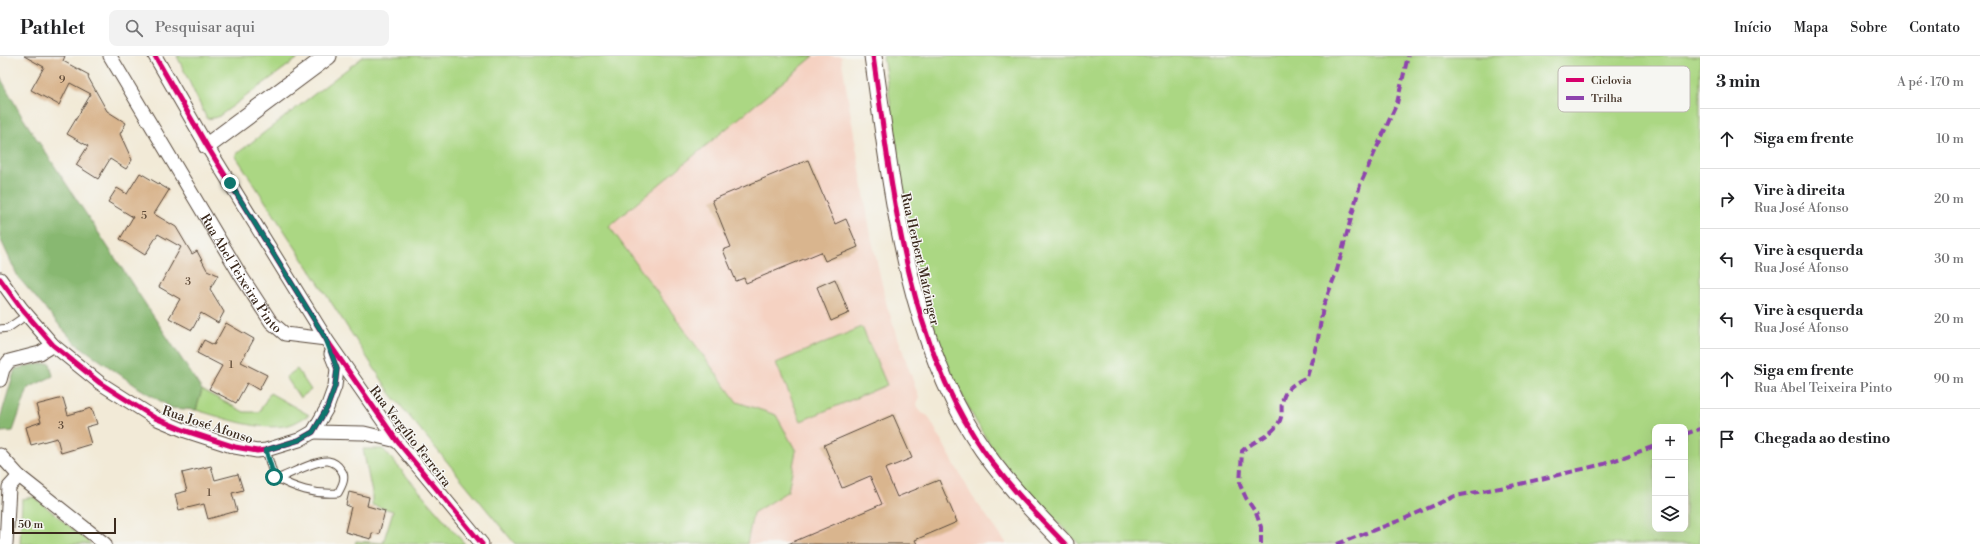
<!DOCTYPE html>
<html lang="pt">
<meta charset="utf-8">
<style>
:root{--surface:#fff;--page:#f2f2f2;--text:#202124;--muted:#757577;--line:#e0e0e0}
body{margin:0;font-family:"Libre Bodoni",serif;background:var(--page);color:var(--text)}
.controls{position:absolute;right:12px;bottom:12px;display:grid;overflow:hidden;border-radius:8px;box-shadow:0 4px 16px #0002}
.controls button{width:36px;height:36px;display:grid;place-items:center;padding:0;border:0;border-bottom:1px solid var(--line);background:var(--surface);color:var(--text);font:20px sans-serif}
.scale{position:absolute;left:12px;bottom:10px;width:104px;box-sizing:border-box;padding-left:4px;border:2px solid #3b2a1e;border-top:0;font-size:11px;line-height:14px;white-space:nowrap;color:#3b2a1e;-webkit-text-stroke:3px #f6f6f2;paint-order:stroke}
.stop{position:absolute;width:12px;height:12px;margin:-9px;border:3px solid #0f766e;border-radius:50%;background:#fff}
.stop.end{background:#0f766e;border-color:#fff;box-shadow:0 1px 4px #0008}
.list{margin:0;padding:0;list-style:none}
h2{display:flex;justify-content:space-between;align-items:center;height:52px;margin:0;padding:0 16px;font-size:17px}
h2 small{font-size:13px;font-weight:400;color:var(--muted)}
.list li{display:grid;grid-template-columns:26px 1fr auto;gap:12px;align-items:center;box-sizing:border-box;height:60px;padding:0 16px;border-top:1px solid var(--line)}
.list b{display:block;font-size:15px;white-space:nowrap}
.list p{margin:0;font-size:13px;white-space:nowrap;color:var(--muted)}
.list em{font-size:13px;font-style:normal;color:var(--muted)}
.icon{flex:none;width:22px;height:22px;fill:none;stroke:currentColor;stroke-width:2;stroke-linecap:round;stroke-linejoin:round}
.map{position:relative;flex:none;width:1700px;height:488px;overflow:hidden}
header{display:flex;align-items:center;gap:24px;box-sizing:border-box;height:56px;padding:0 20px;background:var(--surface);border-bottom:1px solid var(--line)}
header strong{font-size:19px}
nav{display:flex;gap:22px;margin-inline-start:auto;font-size:14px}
.search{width:280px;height:36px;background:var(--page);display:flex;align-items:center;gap:10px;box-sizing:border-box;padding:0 14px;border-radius:8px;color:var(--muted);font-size:15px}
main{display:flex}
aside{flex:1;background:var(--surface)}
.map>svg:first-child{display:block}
</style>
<header>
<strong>Pathlet</strong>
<div class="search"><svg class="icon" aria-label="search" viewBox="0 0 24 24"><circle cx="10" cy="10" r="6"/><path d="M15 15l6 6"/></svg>Pesquisar aqui</div>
<nav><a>Início</a><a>Mapa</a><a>Sobre</a><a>Contato</a></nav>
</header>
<main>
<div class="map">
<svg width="1700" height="488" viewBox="0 0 1700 488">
<rect width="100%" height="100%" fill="#f6f6f2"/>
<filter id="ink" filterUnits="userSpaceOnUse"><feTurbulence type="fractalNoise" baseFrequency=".025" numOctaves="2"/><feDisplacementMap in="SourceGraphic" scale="8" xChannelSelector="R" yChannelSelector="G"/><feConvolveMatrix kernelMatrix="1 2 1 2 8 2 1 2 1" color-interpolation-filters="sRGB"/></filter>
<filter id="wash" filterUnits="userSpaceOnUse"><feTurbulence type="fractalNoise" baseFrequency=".012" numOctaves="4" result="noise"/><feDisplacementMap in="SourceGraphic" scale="16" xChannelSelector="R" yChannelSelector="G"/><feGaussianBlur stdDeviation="0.9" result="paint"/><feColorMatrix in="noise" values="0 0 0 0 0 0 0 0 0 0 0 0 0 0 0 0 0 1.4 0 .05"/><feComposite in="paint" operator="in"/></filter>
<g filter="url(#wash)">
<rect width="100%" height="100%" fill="#f2ead7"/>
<path fill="#f5d2c2" d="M814,0H841L871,180L887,250L919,342L917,348L920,356L928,360L972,440L1007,488H747L753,457L788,435L776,359L737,346L609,170Z"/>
<path fill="#abd783" stroke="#738050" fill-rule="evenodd" d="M177,0H301L218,61L207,63Z
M364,0H814L609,170L737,346L776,359L796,395L788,435L753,457L747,488H515L391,338L235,99Z
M883,0H1700V488H1079C1046,454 1008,420 984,379C963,344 940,298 929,258C907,175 897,85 883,0ZM1655,371H1685V473H1655Z
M862,271L887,329L801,365L776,307Z
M297,313L311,334L300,342L286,321Z
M202,334L244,356H259L270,337L309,359C303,362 296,367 289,369C259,376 225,362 196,354Z
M363,393H383L465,488H355L356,485L383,487L393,455L372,449V437Z
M34,441L91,488H20L22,443Z"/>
<path fill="#88b871" stroke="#627148" d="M0,21L21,59L202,334L196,354L172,352L139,332L74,286L18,221L0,182Z
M50,307L53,320L28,332L13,375L0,376V363L15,313L32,309Z"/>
<g id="blocks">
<path fill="#d9b58e" d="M24,0H65L63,5L89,19L88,21L107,55L126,67L120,78L132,104L126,113L110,103L98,123L76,109L88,90L67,78L91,38L70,27L59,49L31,34L44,11Z
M808,104L835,168L846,163L858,191L825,205L821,196L746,227L744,222L736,225L723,194L731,191L712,144Z
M140,117L169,134L154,158L176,171L192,198L197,195L207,214L218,219L210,233L224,256L218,267L201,257L192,274L169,262L180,243L159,231L181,191L158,178L145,199L120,183L133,161L108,146L117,132L127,138Z
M835,223L849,257L831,265L817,231Z
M226,267L254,283L241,306L267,319L259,334L247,327L236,347L209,333L222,310L197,297L204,284L214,289Z
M63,342L68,359L92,352L97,368L86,371L91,388L61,397L57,382L31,389L26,371L41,366L36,349Z
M893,359L912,402L885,413L897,441L939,424L957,466L915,484L917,488H788L882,448L870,420L842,432L824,389Z
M211,410L215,424L238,418L243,434L232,437L237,455L208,463L204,448L179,454L175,438L187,435L182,417Z
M349,436L369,441L367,450L385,455L379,478L372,477L371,483L345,476L351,451L346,449Z"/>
</g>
</g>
<g filter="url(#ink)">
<use href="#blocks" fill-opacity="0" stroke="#56473a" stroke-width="1"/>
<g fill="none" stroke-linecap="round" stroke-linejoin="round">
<g stroke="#56473a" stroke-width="9">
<path id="service" d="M0,273L8,272L27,259
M266,394L274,421C295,432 314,439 338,437C342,430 347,421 341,414C338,409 334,406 328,405C316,404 290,418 277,423"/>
</g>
<g stroke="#56473a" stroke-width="15">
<g id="minor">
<path id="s1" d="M110,0L241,220L271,266L285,278L326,283"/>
<path d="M155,0L207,90L326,283L397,385L482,488"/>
<path d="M0,223L21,252L53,289L100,327L155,362L186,375L235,391L257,395L266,394L299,384L313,376L327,352L335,330L337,313L331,298"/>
<path d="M0,324L3,313L9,305L40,297L53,289"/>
<path d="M313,376L364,377L397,385"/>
<path d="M0,399L19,420L105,488"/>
<path d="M6,488L9,431L19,420"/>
</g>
</g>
<g stroke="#56473a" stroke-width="19">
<path id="tertiary" d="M873,0C891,124 905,272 974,380C999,420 1032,454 1065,488
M207,90L328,0"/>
</g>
<use href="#service" stroke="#fff" stroke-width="7"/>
<use href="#minor" stroke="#fff" stroke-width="13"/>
<use href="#tertiary" stroke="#fff" stroke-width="17"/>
<path stroke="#8e44ad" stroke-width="4" stroke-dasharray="8 4" stroke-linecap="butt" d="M1685,378L1700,373
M1261,488V471L1256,457L1246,442L1240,429L1242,395C1252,386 1266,382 1275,372C1286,359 1279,354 1283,343C1286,331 1297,326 1307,321L1318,283L1323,251L1337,214L1360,129L1397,47L1408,0
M1337,488L1406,462L1455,440L1511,430L1604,408L1655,390"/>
<g stroke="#f6f6f2" stroke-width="8">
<path id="cycleway" d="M155,0L207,90L326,283L397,385L482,488
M873,0C891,124 905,272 974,380C999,420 1032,454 1065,488
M0,223L21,252L53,289L100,327L155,362L186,375L235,391L257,395L266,394L299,384L313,376L327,352L335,330L337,313L331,296"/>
</g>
<use href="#cycleway" stroke="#d6006c" stroke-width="5"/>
</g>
</g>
<g fill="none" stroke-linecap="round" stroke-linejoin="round" filter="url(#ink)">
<path stroke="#0f766e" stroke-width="5" d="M230,127L326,283L337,313L335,330L327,352L313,376L299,384L266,394L274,421"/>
</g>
<g text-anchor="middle" stroke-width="3" stroke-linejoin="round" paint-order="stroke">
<g font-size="11" fill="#624d3a">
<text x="62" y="27">9</text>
<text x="144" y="163">5</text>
<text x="188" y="229">3</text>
<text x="231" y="312">1</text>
<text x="61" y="373">3</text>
<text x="209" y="440">1</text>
</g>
<g font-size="13" fill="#3b2a1e" stroke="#f6f6f2">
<text transform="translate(921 203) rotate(77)" y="5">Rua Herbert Matzinger</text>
<text dy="5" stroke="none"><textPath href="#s1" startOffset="254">Rua Abel Teixeira Pinto</textPath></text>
<text transform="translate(208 368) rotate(18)" y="5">Rua José Afonso</text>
<text transform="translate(411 380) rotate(52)" y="5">Rua Vergílio Ferreira</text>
</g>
</g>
<rect x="1558" y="10" width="132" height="46" rx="6" fill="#f6f6f2" stroke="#beb9b2" stroke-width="1"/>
<rect x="1566" y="22" width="18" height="4" fill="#d6006c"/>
<rect x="1566" y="40" width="18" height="4" fill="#8e44ad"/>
<g font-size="11" fill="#3b2a1e">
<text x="1591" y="28">Ciclovia</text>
<text x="1591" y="46">Trilha</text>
</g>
</svg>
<div class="controls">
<button>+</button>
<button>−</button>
<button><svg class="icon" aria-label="layers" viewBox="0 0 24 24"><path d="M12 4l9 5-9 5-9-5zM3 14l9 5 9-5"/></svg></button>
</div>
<div class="scale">50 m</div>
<div class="stop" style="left:274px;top:421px"></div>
<div class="stop end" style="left:230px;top:127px"></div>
</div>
<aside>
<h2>3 min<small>A pé · 170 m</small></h2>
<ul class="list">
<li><svg class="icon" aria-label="ahead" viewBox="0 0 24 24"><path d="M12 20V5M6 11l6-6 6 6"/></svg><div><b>Siga em frente</b></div><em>10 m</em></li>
<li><svg class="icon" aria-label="right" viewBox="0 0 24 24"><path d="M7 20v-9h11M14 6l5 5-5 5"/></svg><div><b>Vire à direita</b><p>Rua José Afonso</p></div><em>20 m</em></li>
<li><svg class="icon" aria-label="left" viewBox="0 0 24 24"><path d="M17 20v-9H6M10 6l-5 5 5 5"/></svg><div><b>Vire à esquerda</b><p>Rua José Afonso</p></div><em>30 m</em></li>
<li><svg class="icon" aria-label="left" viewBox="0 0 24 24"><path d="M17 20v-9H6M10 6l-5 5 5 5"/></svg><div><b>Vire à esquerda</b><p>Rua José Afonso</p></div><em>20 m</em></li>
<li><svg class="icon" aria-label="ahead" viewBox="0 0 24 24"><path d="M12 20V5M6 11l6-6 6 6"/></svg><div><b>Siga em frente</b><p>Rua Abel Teixeira Pinto</p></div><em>90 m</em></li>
<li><svg class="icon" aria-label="arrive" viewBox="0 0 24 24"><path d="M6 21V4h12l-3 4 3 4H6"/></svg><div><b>Chegada ao destino</b></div></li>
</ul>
</aside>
</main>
